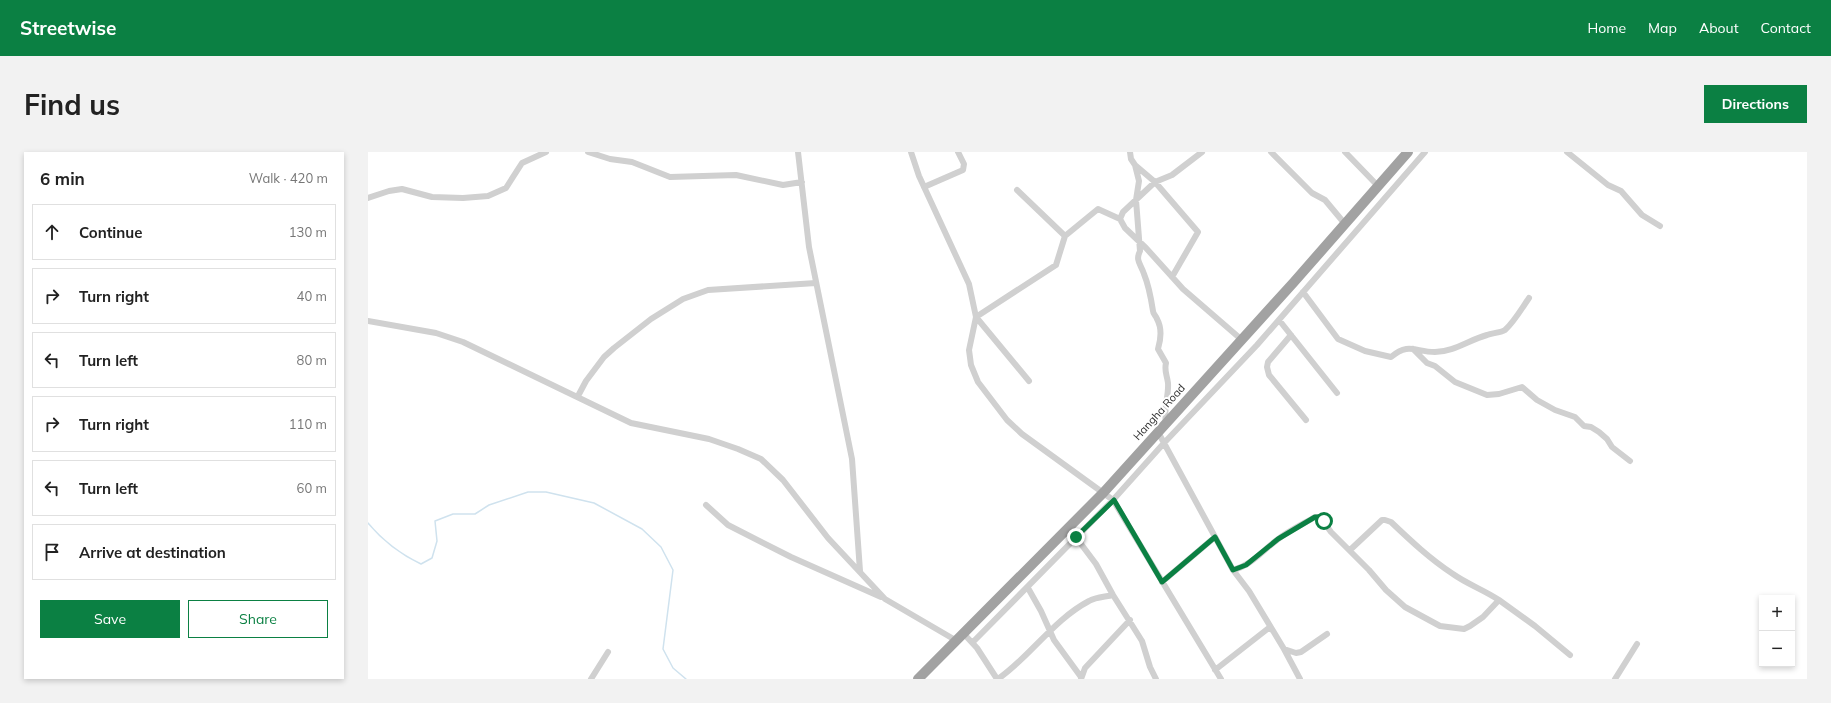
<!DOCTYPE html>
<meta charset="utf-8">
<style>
:root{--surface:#fff;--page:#f2f2f2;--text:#222;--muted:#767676;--line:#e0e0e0;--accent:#0b8043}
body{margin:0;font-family:Mulish,sans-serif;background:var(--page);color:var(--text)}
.controls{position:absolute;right:12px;bottom:12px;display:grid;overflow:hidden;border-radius:0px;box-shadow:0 2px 6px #0003}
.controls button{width:36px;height:36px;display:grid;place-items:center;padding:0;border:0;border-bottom:1px solid var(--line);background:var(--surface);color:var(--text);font:20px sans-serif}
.stop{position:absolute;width:12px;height:12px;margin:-9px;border:3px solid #0b8043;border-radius:50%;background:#fff}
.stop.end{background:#0b8043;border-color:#fff;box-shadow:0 1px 4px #0008}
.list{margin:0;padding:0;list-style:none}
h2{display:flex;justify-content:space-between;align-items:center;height:52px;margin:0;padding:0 16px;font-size:17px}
h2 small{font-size:13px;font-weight:400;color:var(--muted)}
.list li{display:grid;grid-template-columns:26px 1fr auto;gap:12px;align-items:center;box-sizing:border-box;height:56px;margin:0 8px 8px;padding:0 8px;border:1px solid var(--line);border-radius:0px}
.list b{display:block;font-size:15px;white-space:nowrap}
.list em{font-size:13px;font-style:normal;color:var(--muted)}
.actions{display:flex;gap:8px;padding:12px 16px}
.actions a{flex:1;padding:9px 0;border:1px solid var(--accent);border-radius:0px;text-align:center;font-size:14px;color:var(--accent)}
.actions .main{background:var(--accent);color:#fff}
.icon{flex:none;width:22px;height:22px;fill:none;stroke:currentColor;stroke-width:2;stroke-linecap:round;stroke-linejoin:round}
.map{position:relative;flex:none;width:1439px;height:527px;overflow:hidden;border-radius:0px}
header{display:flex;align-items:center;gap:24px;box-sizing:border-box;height:56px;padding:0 20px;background:var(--accent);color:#fff}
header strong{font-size:19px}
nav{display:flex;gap:22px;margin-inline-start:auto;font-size:14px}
.intro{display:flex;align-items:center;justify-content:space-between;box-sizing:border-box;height:96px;padding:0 24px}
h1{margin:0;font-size:28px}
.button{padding:10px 18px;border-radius:0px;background:var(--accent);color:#fff;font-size:14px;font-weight:700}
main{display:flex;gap:24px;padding:0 24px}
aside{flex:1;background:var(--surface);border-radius:0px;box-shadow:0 2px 6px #0003}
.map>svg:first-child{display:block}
</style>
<header>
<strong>Streetwise</strong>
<nav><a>Home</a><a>Map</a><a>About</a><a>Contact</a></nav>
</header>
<div class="intro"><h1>Find us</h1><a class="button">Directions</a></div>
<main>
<aside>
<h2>6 min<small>Walk · 420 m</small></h2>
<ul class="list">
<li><svg class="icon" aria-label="ahead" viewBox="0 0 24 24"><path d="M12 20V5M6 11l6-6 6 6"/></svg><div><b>Continue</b></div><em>130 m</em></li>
<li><svg class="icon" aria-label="right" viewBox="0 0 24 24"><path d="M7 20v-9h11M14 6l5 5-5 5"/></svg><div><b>Turn right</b></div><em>40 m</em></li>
<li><svg class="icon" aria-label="left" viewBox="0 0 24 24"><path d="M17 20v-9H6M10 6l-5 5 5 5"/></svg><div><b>Turn left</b></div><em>80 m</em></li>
<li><svg class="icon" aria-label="right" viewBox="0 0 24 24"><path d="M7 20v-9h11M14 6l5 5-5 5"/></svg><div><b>Turn right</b></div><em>110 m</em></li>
<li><svg class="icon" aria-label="left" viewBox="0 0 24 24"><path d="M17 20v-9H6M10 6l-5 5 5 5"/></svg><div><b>Turn left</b></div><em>60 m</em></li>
<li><svg class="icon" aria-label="arrive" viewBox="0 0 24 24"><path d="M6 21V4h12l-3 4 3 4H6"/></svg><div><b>Arrive at destination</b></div></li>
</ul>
<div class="actions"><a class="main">Save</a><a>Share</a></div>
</aside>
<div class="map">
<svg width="1439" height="527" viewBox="0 0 1439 527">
<rect width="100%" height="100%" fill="#fff"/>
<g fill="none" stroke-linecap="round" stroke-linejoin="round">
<path stroke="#cfe2ee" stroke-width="1.5" d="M0,371C15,389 32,402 53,412L64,406L69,389L67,369L85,362H107L121,353L160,340H178L226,351L274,377L293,395L305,418L295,497L305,516L318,527"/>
<path stroke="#d0d0d0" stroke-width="6" d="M220,0L242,7L264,10L302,25L368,23L415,33L434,30
M430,0L441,95L484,307L492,419
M543,0L551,24L601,132L608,165L601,198L603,213L610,230L639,268L654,282L745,348L853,527
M762,0L763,7L767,13L787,30L830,80L804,125
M834,0L804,23L787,30L755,60L752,67L757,76L778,96L815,137L874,188
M903,0L944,41L957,48L977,72
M977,0L1010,34
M1199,0L1240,33L1253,39L1274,63L1292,74
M767,13L771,29L768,48L772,99C767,109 773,112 776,122C781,134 783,146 785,159C785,162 788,164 789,167C794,176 793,187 790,197L798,211C796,219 799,223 800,231C801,244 795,257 798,270
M556,35L595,18L596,12L590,0
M649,38L697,84
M0,46L21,39L34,37L64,45L95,46L120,44L138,36L154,11L178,0
M935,140L970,187L997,199L1023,205C1041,190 1047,200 1067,200C1085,200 1101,188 1119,183C1124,181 1132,181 1137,178C1146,170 1154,156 1161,146
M911,168L969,241
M0,169L68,181L95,190L263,271L341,287L370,297L393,307L415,328L460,386L517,447L589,489
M923,183L900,210L899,215L901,223L938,268
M1045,197L1059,211L1067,214L1087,230L1119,243L1131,242L1154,235L1169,248L1187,258L1207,265L1216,274L1223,275L1231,280L1239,287L1244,295L1262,309
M661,229L608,165L688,113L697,84L730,57L752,67
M210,244L218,229L236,205L246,196L283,167L315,147L340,138L448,131
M790,280L865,418L881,439L916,497L928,501L933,500L959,482
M338,353L360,373L423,405L513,445
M701,376L728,412L745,443L774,489L782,515L788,527
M982,398L1014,368H1017L1023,370C1043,389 1062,407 1085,422C1099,432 1116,438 1131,448
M865,418C884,413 894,399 909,388C920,379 935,372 947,365H952L963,380L1001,418L1018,438L1037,455L1072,474L1096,477L1102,474L1115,465L1131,448L1167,474L1202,503
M794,430L847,385
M660,436L673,459L686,488L713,525
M596,482L609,496L629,527
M605,490L745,348L796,291L889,193L1057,0
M916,497L932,527
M847,518L902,475
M223,527L240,500
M630,527C663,504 685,468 721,449C728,445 737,445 745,443
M713,527L717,516L762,468
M1247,527L1269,492"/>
<path stroke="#a2a2a2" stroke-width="10" d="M550,527L736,340L926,130L1040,0"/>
</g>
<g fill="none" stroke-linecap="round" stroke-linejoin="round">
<path stroke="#0b8043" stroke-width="5" d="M708,385L746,348L794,430L847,385L865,418L878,413L910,387L947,365H952L956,369"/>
</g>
<g text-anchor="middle" stroke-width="4" stroke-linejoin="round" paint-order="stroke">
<g font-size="11" fill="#333" stroke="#fff">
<text transform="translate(791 260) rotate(-48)" y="4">Hangha Road</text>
</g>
</g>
</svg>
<div class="controls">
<button>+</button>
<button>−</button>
</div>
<div class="stop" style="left:956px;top:369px"></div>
<div class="stop end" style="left:708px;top:385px"></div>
</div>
</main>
